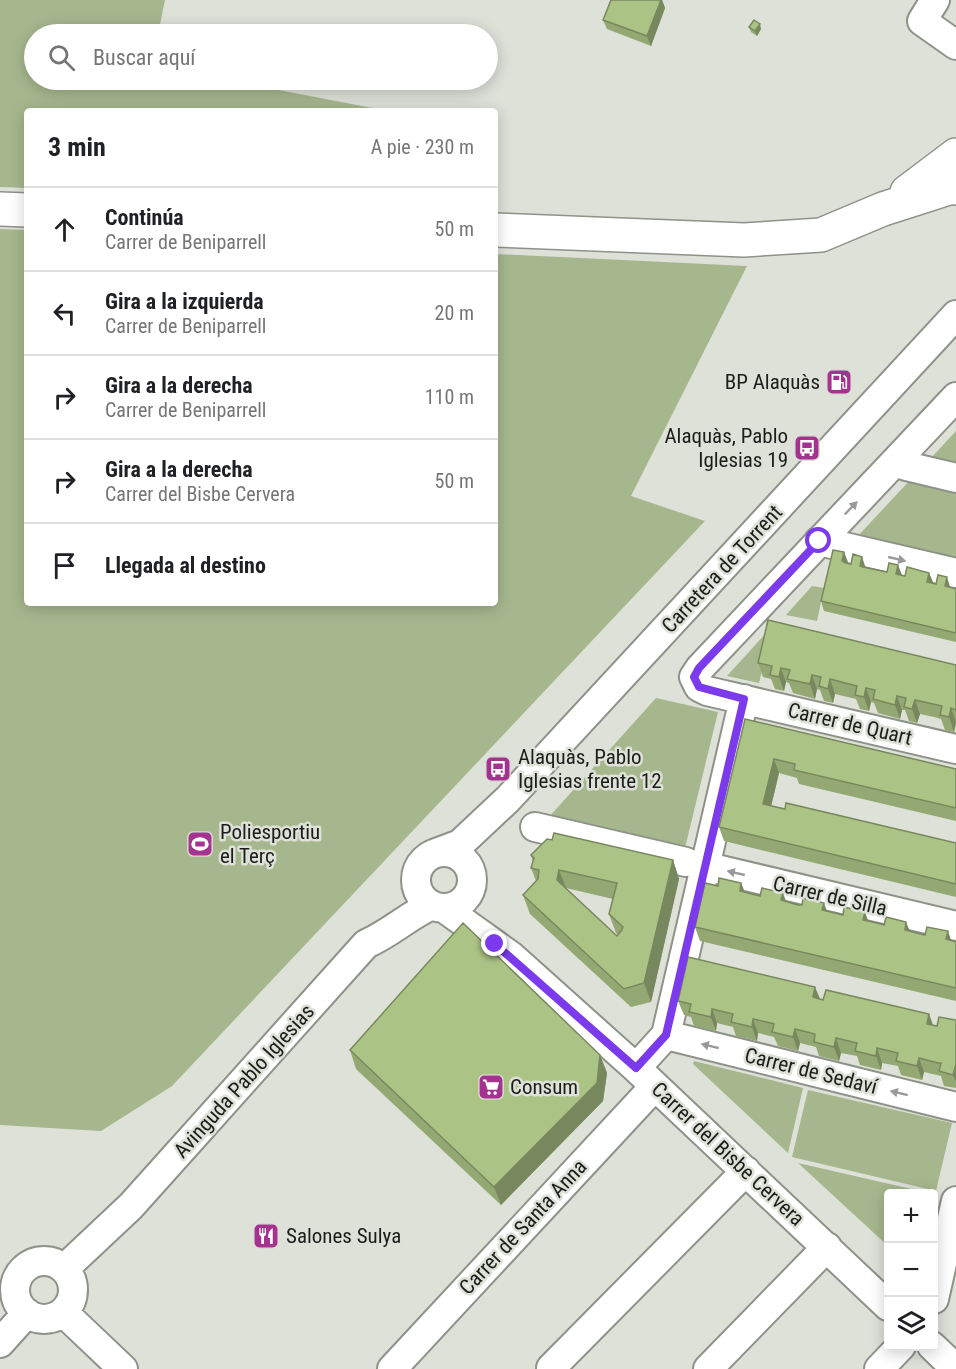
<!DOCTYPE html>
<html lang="es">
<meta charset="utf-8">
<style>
:root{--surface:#fff;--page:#f6f6f6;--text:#202124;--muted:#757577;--line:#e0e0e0}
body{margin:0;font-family:"Roboto Condensed",sans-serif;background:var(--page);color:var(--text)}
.controls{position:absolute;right:18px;bottom:18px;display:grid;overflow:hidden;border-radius:6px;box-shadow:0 3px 15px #0003}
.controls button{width:54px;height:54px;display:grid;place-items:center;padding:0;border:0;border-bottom:2px solid var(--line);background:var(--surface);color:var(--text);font:30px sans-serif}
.stop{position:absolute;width:18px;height:18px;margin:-14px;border:4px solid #7c3aed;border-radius:50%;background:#fff}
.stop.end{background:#7c3aed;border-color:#fff;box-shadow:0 2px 6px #0008}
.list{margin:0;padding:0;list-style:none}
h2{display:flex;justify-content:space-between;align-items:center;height:78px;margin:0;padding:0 24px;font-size:26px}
h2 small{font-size:20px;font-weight:400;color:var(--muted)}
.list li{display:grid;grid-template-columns:39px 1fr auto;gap:18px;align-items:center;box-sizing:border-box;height:84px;padding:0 24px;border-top:2px solid var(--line)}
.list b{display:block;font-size:22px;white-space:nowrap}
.list p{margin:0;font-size:20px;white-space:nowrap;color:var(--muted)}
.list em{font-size:20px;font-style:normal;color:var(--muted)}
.icon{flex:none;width:33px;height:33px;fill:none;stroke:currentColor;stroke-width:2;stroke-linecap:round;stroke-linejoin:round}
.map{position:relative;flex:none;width:956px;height:1369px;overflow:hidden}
.search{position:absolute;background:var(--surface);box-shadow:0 3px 15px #0003;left:24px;top:24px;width:474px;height:66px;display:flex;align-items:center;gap:15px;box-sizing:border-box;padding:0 21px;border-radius:33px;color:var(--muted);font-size:22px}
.panel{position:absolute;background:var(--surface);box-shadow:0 3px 15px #0003;left:24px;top:108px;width:474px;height:498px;border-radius:6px}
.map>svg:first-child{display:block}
</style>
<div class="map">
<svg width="956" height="1369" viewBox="0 0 956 1369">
<rect width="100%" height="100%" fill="#dde1d8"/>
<path fill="#a6b78d" d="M0,0H165L158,34H34V80H226L388,111H27V188L0,187Z
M0,229L27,230V603H495V254L747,266L631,496L705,521L172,1086L101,1131L0,1125Z
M956,431V463L932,457Z
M912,478L956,489V561L856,538Z
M812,586L824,588L817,621L786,615Z
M766,633L771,634L759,683L727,676Z
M656,698L718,712L685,848L549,817Z
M694,1061L803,1088L788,1153L693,1064Z
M808,1090L952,1123L936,1191L792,1157Z
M798,1163L929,1193L888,1194V1246Z"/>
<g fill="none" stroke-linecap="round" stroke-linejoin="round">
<g stroke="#8e9289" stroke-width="32">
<path id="minor" d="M935,0L922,21L956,45
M956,397L700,668L694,677L699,687L707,691L956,749
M898,460L906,466L956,478
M819,541L956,573
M535,827L686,862
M416 880a28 28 0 1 1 56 0a28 28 0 1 1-56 0Z
M436,853L460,844L508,799L956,315
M704,866L956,926
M444,908L511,956L636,1068L888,1306
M666,1035L956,1107
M636,1068L666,1035L744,699
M15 1290a29 29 0 1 1 58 0a29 29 0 1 1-58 0Z
M64,1269L131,1206L366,944C391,933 408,916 432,905
M934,1299L956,1201
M63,1312L123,1369
M0,1343L27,1313
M932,1346L956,1369
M551,1368L746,1171
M392,1369L655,1086
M708,1369L827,1247
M879,1369L901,1346"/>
</g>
<g stroke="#8e9289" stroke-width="36">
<path id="major" d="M907,192L956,155
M0,209L27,210
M495,230L744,240L821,235L883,209L952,187L956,188"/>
</g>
<use href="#minor" stroke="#fff" stroke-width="28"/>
<use href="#major" stroke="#fff" stroke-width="33"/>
</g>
<path fill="#94a873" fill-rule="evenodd" d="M611,0H662L665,8L651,46L607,29L603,20Z
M749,27L761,29L757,36L751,32Z
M844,552L847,563L851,564L862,557L865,567L887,572L898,565L901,576H905L929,573L933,583L956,589V642L824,611L821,601Z
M758,663L956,665V724L954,732L945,730L941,719L934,717L920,714L917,723L909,721L905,710H902L900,719L878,713L874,703L871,702L869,711L860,709L856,699L835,694L833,703L824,701L820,690L817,689L815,699L793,693L789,683L786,682L784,691L775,689L771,679L763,677Z
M745,719L956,769V821L799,784L797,778L779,773L771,806L956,843V897L724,841L719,827Z
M531,855L673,860L679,879L651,1002L631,1007L530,914L523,895L536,881L531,868L533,862ZM566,888L613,899L609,914L616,933L618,935L617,936Z
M741,883L745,892L956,942V1001L700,941L695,927L718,886Z
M820,999L929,1014L933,1026H937L956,1020V1088L944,1086L941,1076L924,1072L922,1080L901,1075L898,1066L882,1063L881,1070L860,1065L857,1056L841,1053L839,1061L819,1056L816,1047L800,1043L798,1051L778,1046L774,1037L758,1033L757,1041L736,1036L733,1027L717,1023L716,1031L694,1026L691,1017L684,1015L678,1001Z
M350,1050L600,1055L607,1073L603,1101L501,1205L356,1069Z"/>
<path fill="#78885e" d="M661,0H662L665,8L651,46L647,36Z
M760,24L761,29L757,36L755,31Z
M844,552L848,562L845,571L842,561Z
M862,557L865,566L863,575L860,566Z
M898,565L902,575L900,584L896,574Z
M929,573L933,582L931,591L927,582Z
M947,577L950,587L948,596L945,586Z
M781,668L786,682L784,691L779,677Z
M812,675L817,689L815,699L810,684Z
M830,679L835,694L833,703L828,689Z
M866,688L871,702L869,711L864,697Z
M897,696L902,710L900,719L895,705Z
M915,700L920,714L917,723L912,709Z
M951,708L956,722L954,732L949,717Z
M774,759L779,773L768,819L763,804Z
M673,860L679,879L651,1002L644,983Z
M559,870L566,888L557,880Z
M741,883L746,897L740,891Z
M783,893L788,907L781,900Z
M824,903L829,917L822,910Z
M865,912L870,926L863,920Z
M906,922L912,936L905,930Z
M948,931L953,946L946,939Z
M815,987L821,1001L813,997Z
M712,1009L717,1023L716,1031L711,1017Z
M929,1014L934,1028L927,1024Z
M753,1019L758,1033L757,1041L752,1027Z
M795,1029L800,1043L798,1051L793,1037Z
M836,1038L841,1053L839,1061L834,1047Z
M877,1048L882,1063L881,1070L876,1056Z
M600,1055L607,1073L603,1101L501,1205L494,1187Z
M919,1058L924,1072L922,1080L917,1066Z
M956,1064V1082L953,1075Z"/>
<path fill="#acc386" stroke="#78885e" stroke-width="1.5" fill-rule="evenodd" d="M611,0H661L647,36L603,20Z
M754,20L760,24L755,31L749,27Z
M833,550L844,552L842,561L846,563L851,564L853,554L862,557L860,566L863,567L887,572L889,563L898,565L896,574L905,576L907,567L929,573L927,582L936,584L938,575L947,577L945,586L956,589V633L821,601Z
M768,620L956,665V710L951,708L949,717L940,715L942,706L915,700L912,709L904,707L906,698L897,696L895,705L873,699L875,690L866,688L864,697L855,695L857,686L830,679L828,689L819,686L821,677L812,675L810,684L787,679L790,670L781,668L779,677L770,675L772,666L758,663Z
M745,719L956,769V808L794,770L795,764L774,759L763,804L785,809L786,803L956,843V884L719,827Z
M554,833L673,860L644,983L624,989L523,895L538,879L539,870L531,868L534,858L531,855L547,839L552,840ZM559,870L617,883L609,914L623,927L622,930L617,936L557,880Z
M719,878L741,883L740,891L760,896L762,888L783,893L781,900L798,905H802L803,898L824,903L822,910L843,915L844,907L865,912L863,920L881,924L884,925L886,917L906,922L905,930L925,935L927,927L948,931L946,939L956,942V988L695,927L705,883L718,886Z
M463,923L600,1055L597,1083L494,1187L350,1050Z
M688,957L815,987L813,997L823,1000L826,990L929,1014L927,1024L937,1026L939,1017L956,1020V1064L953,1075L939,1071L941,1063H938L919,1058L917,1066L896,1061L898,1053L877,1048L876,1056L855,1051L857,1043L836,1038L834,1047L814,1042L815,1034L795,1029L793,1037L772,1032L774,1024L771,1023L753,1019L752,1027L731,1022L733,1014L712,1009L711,1017L689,1012L691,1004L678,1001Z"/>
<defs><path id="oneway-solid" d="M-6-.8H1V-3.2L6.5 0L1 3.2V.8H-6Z" transform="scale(1.5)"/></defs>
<g fill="#999998">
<use href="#oneway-solid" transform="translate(851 508) rotate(-46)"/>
<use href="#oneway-solid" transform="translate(897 559) rotate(13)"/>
<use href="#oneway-solid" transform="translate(736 873) rotate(-167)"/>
<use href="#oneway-solid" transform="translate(710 1046) rotate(-166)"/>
<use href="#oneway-solid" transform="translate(899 1093) rotate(-166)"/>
</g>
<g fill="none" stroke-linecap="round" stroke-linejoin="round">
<path stroke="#7c3aed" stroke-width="8" d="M495,944L636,1068L666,1035L744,699L699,687L694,677L699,668L819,541"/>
</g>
<defs>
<g id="fuel-square" transform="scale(1.35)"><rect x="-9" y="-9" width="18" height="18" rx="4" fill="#a4338f" stroke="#dde1d8"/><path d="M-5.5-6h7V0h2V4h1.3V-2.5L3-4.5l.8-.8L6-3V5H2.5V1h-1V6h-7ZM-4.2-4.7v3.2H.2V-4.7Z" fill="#fff"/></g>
<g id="bus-square" transform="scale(1.35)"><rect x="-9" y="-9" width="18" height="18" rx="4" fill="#a4338f" stroke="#dde1d8"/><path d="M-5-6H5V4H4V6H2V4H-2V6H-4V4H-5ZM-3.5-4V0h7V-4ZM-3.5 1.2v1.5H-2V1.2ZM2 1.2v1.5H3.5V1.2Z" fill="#fff"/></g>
<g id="stadium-square" transform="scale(1.35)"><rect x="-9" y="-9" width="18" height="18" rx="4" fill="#a4338f" stroke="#dde1d8"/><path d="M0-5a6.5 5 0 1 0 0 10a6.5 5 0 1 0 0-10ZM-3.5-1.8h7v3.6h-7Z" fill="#fff"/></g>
<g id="supermarket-square" transform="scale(1.35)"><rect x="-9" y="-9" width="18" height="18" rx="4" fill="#a4338f" stroke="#dde1d8"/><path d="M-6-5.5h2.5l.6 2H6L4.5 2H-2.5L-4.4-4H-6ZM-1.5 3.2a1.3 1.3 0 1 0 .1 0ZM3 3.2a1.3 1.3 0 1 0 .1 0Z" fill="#fff"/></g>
<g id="restaurant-square" transform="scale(1.35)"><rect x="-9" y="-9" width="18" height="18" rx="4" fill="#a4338f" stroke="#dde1d8"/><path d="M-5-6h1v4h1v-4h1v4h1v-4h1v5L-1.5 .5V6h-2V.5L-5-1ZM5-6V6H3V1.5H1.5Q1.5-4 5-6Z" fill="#fff"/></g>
</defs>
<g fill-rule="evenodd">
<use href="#fuel-square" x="839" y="382"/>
<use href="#bus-square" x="807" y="448"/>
<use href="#bus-square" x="498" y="769"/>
<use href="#stadium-square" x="200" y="844"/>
<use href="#supermarket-square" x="491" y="1087"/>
<use href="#restaurant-square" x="266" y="1236"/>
</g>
<g text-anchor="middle" stroke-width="5" stroke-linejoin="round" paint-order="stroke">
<g font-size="21" fill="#1c1d1a" stroke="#dde1d8" text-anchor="start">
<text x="820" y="389" text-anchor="end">BP Alaquàs</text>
<text x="788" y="443" text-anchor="end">Alaquàs, Pablo<tspan x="788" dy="24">Iglesias 19</tspan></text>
<text x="518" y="764">Alaquàs, Pablo<tspan x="518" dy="24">Iglesias frente 12</tspan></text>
<text x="220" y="839">Poliesportiu<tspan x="220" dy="24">el Terç</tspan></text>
<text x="510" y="1094">Consum</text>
<text x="286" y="1243">Salones Sulya</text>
</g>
<g font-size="21" fill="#1c1d1a" stroke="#dde1d8">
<text transform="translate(722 569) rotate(-47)" y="7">Carretera de Torrent</text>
<text transform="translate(850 724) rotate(13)" y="7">Carrer de Quart</text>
<text transform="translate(830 896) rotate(13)" y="7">Carrer de Silla</text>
<text transform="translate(811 1071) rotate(14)" y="7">Carrer de Sedaví</text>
<text transform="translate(244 1081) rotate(-48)" y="7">Avinguda Pablo Iglesias</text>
<text transform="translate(728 1154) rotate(43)" y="7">Carrer del Bisbe Cervera</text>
<text transform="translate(523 1227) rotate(-47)" y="7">Carrer de Santa Anna</text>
</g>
</g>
</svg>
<div class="controls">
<button>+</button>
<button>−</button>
<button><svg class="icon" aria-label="layers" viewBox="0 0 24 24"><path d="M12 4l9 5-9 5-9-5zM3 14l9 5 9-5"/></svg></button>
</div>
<div class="stop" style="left:819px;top:541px"></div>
<div class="stop end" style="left:495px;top:944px"></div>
<div class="search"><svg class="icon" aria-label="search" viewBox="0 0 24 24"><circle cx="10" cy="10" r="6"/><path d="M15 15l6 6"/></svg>Buscar aquí</div>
<section class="panel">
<h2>3 min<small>A pie · 230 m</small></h2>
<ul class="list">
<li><svg class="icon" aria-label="ahead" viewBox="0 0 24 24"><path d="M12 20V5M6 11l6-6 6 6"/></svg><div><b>Continúa</b><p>Carrer de Beniparrell</p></div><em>50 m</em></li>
<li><svg class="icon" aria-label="left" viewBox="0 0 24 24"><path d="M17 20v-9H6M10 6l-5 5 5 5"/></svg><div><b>Gira a la izquierda</b><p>Carrer de Beniparrell</p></div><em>20 m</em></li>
<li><svg class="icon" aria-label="right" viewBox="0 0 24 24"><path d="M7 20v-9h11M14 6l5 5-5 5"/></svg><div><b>Gira a la derecha</b><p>Carrer de Beniparrell</p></div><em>110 m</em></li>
<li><svg class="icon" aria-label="right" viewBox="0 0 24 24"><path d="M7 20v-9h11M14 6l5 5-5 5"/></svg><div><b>Gira a la derecha</b><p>Carrer del Bisbe Cervera</p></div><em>50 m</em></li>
<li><svg class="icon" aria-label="arrive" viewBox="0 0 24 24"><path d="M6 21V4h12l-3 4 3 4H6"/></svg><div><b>Llegada al destino</b></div></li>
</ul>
</section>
</div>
